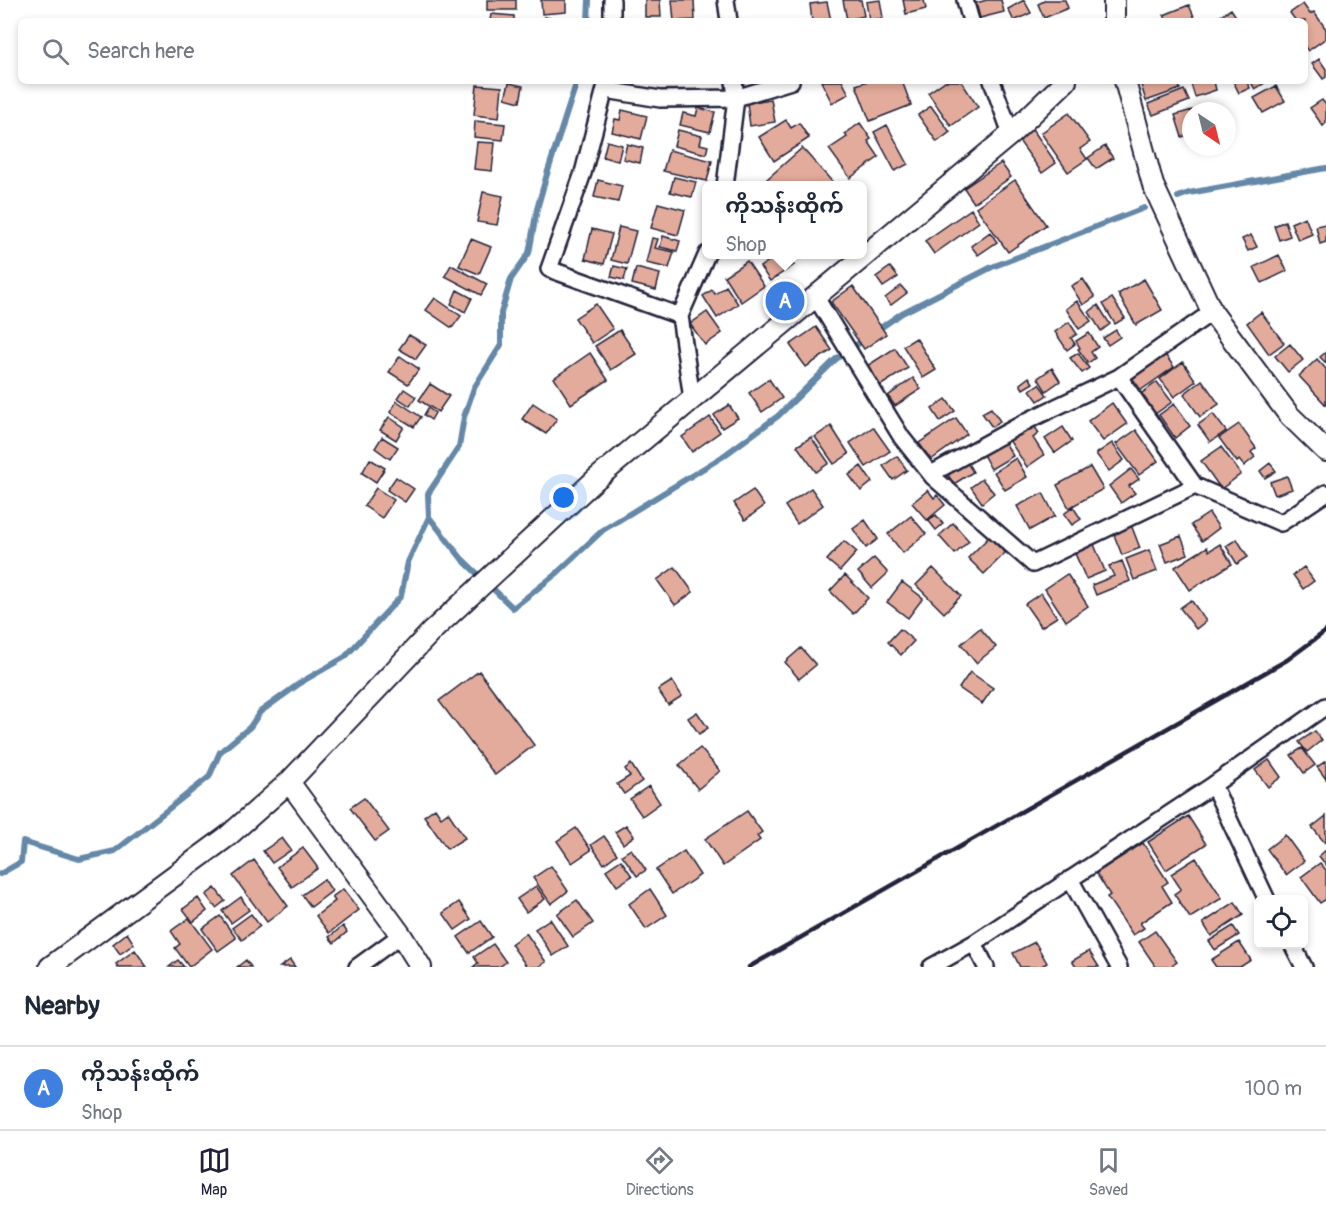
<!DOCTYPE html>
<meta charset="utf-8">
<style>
:root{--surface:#fff;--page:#f2f2f3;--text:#1f2937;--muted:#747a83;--line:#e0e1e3;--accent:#22223b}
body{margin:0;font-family:Pangolin,"Noto Sans Myanmar",sans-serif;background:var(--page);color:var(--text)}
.controls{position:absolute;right:18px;bottom:18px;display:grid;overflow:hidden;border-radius:9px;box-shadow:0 3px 9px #0003}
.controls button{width:54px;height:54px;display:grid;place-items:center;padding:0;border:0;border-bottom:2px solid var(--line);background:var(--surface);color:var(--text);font:30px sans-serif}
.compass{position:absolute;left:1182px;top:102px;width:54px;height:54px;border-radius:50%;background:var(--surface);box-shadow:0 3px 9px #0003;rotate:145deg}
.you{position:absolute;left:564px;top:498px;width:21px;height:21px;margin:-15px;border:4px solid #fff;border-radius:50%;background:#1a73e8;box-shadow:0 0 0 9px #1a73e833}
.badge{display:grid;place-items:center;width:39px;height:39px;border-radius:50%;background:var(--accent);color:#fff;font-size:20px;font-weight:700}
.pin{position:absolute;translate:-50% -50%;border:3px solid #fff;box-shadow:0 2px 6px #0006}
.popup{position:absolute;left:702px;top:181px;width:165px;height:78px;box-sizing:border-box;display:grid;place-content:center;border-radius:9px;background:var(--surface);filter:drop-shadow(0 2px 4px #0005);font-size:20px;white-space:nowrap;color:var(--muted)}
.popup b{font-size:22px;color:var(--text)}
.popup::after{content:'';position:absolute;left:50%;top:100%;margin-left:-12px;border:12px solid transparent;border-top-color:var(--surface)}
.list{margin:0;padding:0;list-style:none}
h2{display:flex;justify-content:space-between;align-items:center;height:78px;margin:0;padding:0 24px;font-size:26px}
h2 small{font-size:20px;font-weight:400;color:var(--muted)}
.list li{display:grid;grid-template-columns:39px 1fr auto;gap:18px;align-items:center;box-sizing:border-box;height:84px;padding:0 24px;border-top:2px solid var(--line)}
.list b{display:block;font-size:22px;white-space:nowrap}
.list p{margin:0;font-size:20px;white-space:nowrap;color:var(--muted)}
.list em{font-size:20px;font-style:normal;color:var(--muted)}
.icon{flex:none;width:33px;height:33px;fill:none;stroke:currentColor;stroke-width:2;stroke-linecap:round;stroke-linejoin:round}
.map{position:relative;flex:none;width:1326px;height:967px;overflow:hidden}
.search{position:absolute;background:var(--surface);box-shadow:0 3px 9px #0003;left:18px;right:18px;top:18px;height:66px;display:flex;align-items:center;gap:15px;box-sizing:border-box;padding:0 21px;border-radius:9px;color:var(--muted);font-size:22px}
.sheet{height:162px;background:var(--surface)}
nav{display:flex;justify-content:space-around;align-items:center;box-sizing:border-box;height:84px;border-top:2px solid var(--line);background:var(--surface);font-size:16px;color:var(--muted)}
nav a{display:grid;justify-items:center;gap:3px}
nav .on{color:var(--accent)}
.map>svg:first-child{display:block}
</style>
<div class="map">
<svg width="1326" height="967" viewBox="0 0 1326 967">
<rect width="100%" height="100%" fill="#fff"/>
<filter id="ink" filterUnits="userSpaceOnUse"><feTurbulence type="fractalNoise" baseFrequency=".0167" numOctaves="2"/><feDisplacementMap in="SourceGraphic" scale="12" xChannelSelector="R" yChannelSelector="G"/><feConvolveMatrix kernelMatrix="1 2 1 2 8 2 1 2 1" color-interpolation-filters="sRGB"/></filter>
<g filter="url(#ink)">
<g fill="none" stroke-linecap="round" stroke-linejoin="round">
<path stroke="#6588a8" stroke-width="6" d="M588,21L589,0
M1178,197L1189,193L1326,168
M876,331L902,313L992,267L1144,208
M429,517L462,559L513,608L556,574L603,530L722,457L778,416L836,359L865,339
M0,874L21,862L23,842L79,859L115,851L209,777L220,752L250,727L260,712L303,681L345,657L401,596L408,562L429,517L428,494L459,447L464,417L474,388L501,345V313L511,279L529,253L537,209L547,174L577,81"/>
</g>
<path fill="#e3ab9b" stroke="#22223b" stroke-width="1.5" d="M487,0H516V10H487Z
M541,0H566V12L542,14Z
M645,0H660L661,17H645Z
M672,0H694L695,20L674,21Z
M843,0H861L864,16L847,20Z
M880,0L883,18L869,20L866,2Z
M903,0H924L926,9L906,14Z
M987,0H1001L1004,12L980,18L976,3Z
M1024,0L1031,13L1014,21L1008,9Z
M1046,0H1065L1068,8L1044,18L1038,4Z
M827,2L831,21H812L810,4Z
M1303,4L1310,14L1314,12L1326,29V38L1308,51L1305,47V21H1296L1290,13Z
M1189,5L1196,21H1167L1164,15Z
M1231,9L1239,21H1212Z
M491,14L514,16V21H490Z
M545,17L558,20V21H544Z
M1319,59L1326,69V77L1323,79L1312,64Z
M821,81H842L849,94L832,103Z
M868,81H902L911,105L870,121L856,85Z
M945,81H961L978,107L951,126L928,93Z
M1152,81H1178L1180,89L1146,101L1141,85Z
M1190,81H1214L1216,90L1195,97Z
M1233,81H1246L1250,88L1239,93Z
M1250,81H1268L1255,89Z
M509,83L523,86L520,102L505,98Z
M477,85L502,87L499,118L474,115Z
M1276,86L1285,101L1263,113L1254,98Z
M1184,90L1189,101L1153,115L1148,104Z
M771,99L775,122L750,126L747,103Z
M1322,100L1326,105V123L1323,126L1310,108Z
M931,106L950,132L937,142L918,115Z
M698,108L715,112L710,132L680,125L683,113L696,116Z
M622,110L647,116L641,139L612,132L615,119L620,120Z
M1192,110L1191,134L1182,137L1175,115Z
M1069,113L1090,142L1080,149L1087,159L1068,172L1041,133Z
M786,120L791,128L799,123L809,138L774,161L759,137Z
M475,121L505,124L503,140L474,137Z
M860,123L871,139L868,141L879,157L850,178L829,149L847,137L845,134Z
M887,125L908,164L895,171L874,132Z
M1031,127L1056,163L1042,173L1017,138Z
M678,130L702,136L700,144L708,146L706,154L674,146Z
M607,141L622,145L618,161L603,157Z
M477,142L495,143L492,171L474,169Z
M627,144L643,148L640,163L623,159Z
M1105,146L1113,158L1096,169L1088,158Z
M802,148L836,186H773L767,179Z
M669,150L712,161L707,181L663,171Z
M1001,163L1011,177L974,203L964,188Z
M674,177L696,182L692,197L670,192Z
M598,180L622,186L618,202L594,197Z
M1015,180L1046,225L1008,252L976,207Z
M483,192L503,196L497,225L477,222Z
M658,203L685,210L678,235L651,228Z
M971,209L979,222L934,254L925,241Z
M1305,217L1312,234L1298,240L1291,223Z
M1285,221L1290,236L1279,240L1274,226Z
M1326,224V242L1320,244L1316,226Z
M619,227L636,231L627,264L611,260Z
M592,229L612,234L604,264L585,259Z
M990,232L997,242L978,255L971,246Z
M1251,235L1257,247L1248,251L1242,239Z
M663,236L680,241L677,251L660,247Z
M652,238L658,239L655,248L674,252L669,268L646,263Z
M471,239L491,247L479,274L459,266Z
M779,254H786L794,265L770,281L760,267Z
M1279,255L1287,271L1262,283L1254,267Z
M747,261L764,286L741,302L724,276Z
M451,265L487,284L481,295L445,276Z
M614,266L627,269L624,280L611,277Z
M890,267L898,277L883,287L876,277Z
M636,268L660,274L656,290L632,284Z
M1083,279L1095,297L1083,305L1071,286Z
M1144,279L1162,310L1136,325L1118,294Z
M726,286L738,304L717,318L703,296L712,290L715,294Z
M853,286L886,334L864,349L831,302Z
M901,286L907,293L891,305L885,298Z
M457,290L472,298L465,312L451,304Z
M435,298L461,316L452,328L426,310Z
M1112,298L1125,318L1115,324L1103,304Z
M1077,301L1091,321L1079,329L1066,309Z
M596,304L613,329L592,343L575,318Z
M1098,305L1110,324L1101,331L1089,312Z
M707,312L722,333L705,345L690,324Z
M1261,312L1284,343L1269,354L1247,323Z
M1069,322L1077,334L1071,338L1075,344L1067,350L1055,332Z
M816,327L832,350L806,367L790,345Z
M620,330L636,354L611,370L595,346Z
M1116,330L1120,337L1108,345L1103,338Z
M1089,333L1098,347L1091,352L1095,358L1088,363L1078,349L1080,348L1076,341Z
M409,335L426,345L416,359L399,349Z
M916,338L936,370L923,378L903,346Z
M1290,344L1303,360L1288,372L1275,356Z
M895,348L908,368L880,386L867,366Z
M1161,349L1174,367L1141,390L1128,372Z
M1326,352V363L1320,357Z
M590,353L608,380L571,404L554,378Z
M1078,353L1089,368L1082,373L1070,358Z
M400,356L419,369L408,384L389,372Z
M1317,359L1326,369V405L1299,376Z
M1183,362L1196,381L1174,397L1160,379Z
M1052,368L1060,381L1046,391L1038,378Z
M1029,377L1033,383L1023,389L1020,384Z
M913,378L921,389L895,406L888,396Z
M769,379L782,398L762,412L749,393Z
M1202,380L1219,404L1200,417L1184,394Z
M1157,382L1172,402L1155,414L1141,394Z
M430,384L449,396L438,412L419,400Z
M1039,384L1047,395L1038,401L1030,390Z
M404,389L416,397L410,406L398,398Z
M946,399L955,411L940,421L932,409Z
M397,401L421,417L414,427L390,412Z
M533,403L557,419L546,434L522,419Z
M1112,403L1127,424L1103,441L1088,421Z
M1174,404L1190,426L1175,438L1159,415Z
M729,405L738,418L722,428L714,415Z
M428,408L435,413L431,420L424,415Z
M991,408L1000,421L992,427L982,413Z
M1213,414L1226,431L1210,442L1198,425Z
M389,417L404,427L396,440L380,430Z
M710,417L720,432L692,452L682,437Z
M956,418L967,434L931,460L919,443Z
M1031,421L1039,433L1033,438L1044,455L1027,467L1007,437Z
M1239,424L1256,448L1251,452L1255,457L1244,466L1239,460L1237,462L1219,438Z
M831,426L849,454L834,464L815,437Z
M873,427L890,451L866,467L850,443Z
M1063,427L1072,441L1055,453L1045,439Z
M1136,430L1158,461L1139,475L1116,444Z
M382,437L398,447L390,459L375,448Z
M811,437L829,463L816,472L797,446Z
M1003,439L1013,456L991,469L981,451Z
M1112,443L1124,460L1109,471L1096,454Z
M1221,447L1241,474L1221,489L1201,461Z
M897,456L907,470L893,480L883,466Z
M1016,458L1027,477L1005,490L994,472Z
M370,459L385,468L376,482L362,473Z
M965,459L973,472L954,484L946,472Z
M1270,463L1276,471L1265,478L1260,471Z
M861,466L872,482L861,491L849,475Z
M1090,467L1103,489L1069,508L1057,485Z
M1131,469L1139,479L1129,486L1135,493L1121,503L1109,486Z
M1287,476L1292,489L1275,495L1270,482Z
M396,477L414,489L405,502L387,490Z
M982,479L994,493L982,503L971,487Z
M376,488L394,500L382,518L364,506Z
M811,488L823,505L797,524L785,506Z
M753,490L764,506L745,520L734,503Z
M928,490L934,498L937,495L945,505L927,520L912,503Z
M1043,493L1055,516L1030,530L1017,506Z
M1073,507L1081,519L1072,525L1064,514Z
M1209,513L1219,528L1202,541L1191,525Z
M936,515L943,524L936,530L928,520Z
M911,516L926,534L903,553L888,534Z
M865,520L878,539L866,548L853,529Z
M1130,522L1140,548L1122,555L1112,530Z
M953,523L969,541L955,554L939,536Z
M1181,536L1188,554L1167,562L1160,544Z
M989,537L1005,553L984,574L968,558Z
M1237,539L1248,557L1237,564L1226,546Z
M844,541L857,552L840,571L827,560Z
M1093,542L1105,571L1086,579L1074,551Z
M1220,544L1232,564L1190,590L1175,567L1207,547L1209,551Z
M1149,550L1157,571L1134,580L1126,559Z
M874,558L888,573L872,588L858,572Z
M1122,561L1130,581L1096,595L1092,585L1114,576L1109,566Z
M675,567L693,592L675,605L657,580Z
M1304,567L1314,581L1303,589L1293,575Z
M933,568L961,596L944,613L916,585Z
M1067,574L1088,606L1066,621L1045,589Z
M845,575L868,598L853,614L830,591Z
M902,582L923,598L908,618L887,602Z
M1041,593L1057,617L1041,627L1025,604Z
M1191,600L1206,621L1196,629L1180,608Z
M980,628L996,647L976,663L961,644Z
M900,629L914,641L901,655L888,642Z
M801,648L816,665L799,679L785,662Z
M479,671L534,745L495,775L439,701Z
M970,672L993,688L982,704L959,688Z
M672,681L682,696L668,705L658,690Z
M697,712L708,728L699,734L688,718Z
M1315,731L1322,740L1307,752L1299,742Z
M700,748L720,771L698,789L679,765Z
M1302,748L1315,765L1304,773L1291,755Z
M1269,760L1281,777L1268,787L1255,770Z
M1326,761V779L1317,767Z
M631,764L642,781L624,794L617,784L630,776L625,769Z
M649,786L660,803L642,816L630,799Z
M364,798L389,831L375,841L350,808Z
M435,808L441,817L448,812L465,838L447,849L424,816Z
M747,811L762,832L757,836L760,840L723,866L705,839Z
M1188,816L1206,844L1166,870L1148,842Z
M1326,816V842L1325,843L1312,827Z
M626,825L634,836L623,844L615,832Z
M576,828L591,850L572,863L557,841Z
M1285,835L1304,861L1286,875L1267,849Z
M604,836L617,854L604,864L591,845Z
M282,838L291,850L272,863L263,851Z
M1143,843L1168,882L1162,886L1172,902L1140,923L1144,928L1133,935L1107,897L1110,895L1096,873Z
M303,848L318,868L292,887L277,867Z
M631,849L646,870L637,876L622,855Z
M1326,850V865L1319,856Z
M684,851L700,875L672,894L656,870Z
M1196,858L1222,898L1190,918L1174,894L1181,889L1171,874Z
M254,860L288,906L267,922L233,876Z
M621,860L632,876L617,886L606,870Z
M1320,863L1326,870V899L1320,903L1301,877Z
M551,866L568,891L551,904L533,878Z
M324,879L332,891L311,907L302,895Z
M536,886L545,899L526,912L517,899Z
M215,888L225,901L216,908L206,895Z
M343,889L359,910L329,933L316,916L335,901L332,897Z
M650,889L667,915L646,929L629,904Z
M241,897L249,910L231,923L222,911Z
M198,898L207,911L193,922L183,909Z
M577,900L593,923L573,937L557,914Z
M459,902L471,919L455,930L443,913Z
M1235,902L1243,915L1211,936L1203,923Z
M251,914L260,926L242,940L232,928Z
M220,916L236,938L218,951L202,929Z
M189,918L212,949L189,967L175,948L180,944L171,931Z
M550,919L568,946L553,956L535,929Z
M481,921L492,937L469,953L458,937Z
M343,926L347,932L334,943L329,937Z
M1233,926L1239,935L1215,950L1209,941Z
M1155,931L1177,962L1170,967H1156L1139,942Z
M127,933L134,944L120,954L113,944Z
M526,933L546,962L538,967H527L511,944Z
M1035,942L1047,963L1040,967H1020L1013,953Z
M1239,942L1251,960L1240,967H1216L1211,960Z
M493,944L506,962L499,967H473L478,963L474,957Z
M135,950L147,967H118L116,964Z
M1089,951L1099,967H1076L1072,961Z
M178,960L184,967H169Z
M246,960L251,967H237Z
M290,960L295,967H280Z"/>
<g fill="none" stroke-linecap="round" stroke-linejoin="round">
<g stroke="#22223b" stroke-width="20">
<path id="minor" d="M726,0L729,21
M965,0L971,21
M612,21V0
M607,81L583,173L549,269L680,316
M992,81L1011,134
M606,90L660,99L736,98L791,81
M725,186L736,98L734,81
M815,296L902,438L933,477L1033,564L1195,486
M1119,377L1195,486L1281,523L1326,493
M692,399L680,316L707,254
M931,474L1029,420L1119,377L1212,312
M1213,785L1267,900
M1070,879L1119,967
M974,943L986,967
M1292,944L1304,967
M357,967L401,935
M931,967L974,943L1213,785L1326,706"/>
</g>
<g stroke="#22223b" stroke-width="24">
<path id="tertiary" d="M1114,21V0
M1125,81L1153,185L1212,312L1289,415L1326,451
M289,782L401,935L421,967
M50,967L228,836L289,782L432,631L595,480L1011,134L1066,81"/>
</g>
<use href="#minor" stroke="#fff" stroke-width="15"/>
<use href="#tertiary" stroke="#fff" stroke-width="20"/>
<path stroke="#22223b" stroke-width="4.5" d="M749,967L1287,660L1326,631"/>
</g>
</g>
</svg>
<div class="controls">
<button><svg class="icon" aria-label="locate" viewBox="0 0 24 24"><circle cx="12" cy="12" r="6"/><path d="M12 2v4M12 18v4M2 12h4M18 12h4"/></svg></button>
</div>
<svg class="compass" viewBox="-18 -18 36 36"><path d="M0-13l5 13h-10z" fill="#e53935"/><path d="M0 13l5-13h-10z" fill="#747a83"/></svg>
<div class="you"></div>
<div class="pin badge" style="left:785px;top:301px;background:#3f7fe0">A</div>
<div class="popup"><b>ကိုသန်းထိုက်</b>Shop</div>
<div class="search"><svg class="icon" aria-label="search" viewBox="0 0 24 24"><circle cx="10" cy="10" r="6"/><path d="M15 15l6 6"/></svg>Search here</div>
</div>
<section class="sheet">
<h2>Nearby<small></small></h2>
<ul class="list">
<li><span class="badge" style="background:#3f7fe0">A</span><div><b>ကိုသန်းထိုက်</b><p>Shop</p></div><em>100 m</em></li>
</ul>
</section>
<nav>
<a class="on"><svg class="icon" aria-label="map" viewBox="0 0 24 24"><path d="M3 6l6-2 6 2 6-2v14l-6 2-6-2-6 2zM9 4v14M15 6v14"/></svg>Map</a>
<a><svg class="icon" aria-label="directions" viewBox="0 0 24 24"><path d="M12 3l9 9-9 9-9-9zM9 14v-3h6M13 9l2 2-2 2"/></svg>Directions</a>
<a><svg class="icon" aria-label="saved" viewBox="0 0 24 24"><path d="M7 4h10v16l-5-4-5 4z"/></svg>Saved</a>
</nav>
